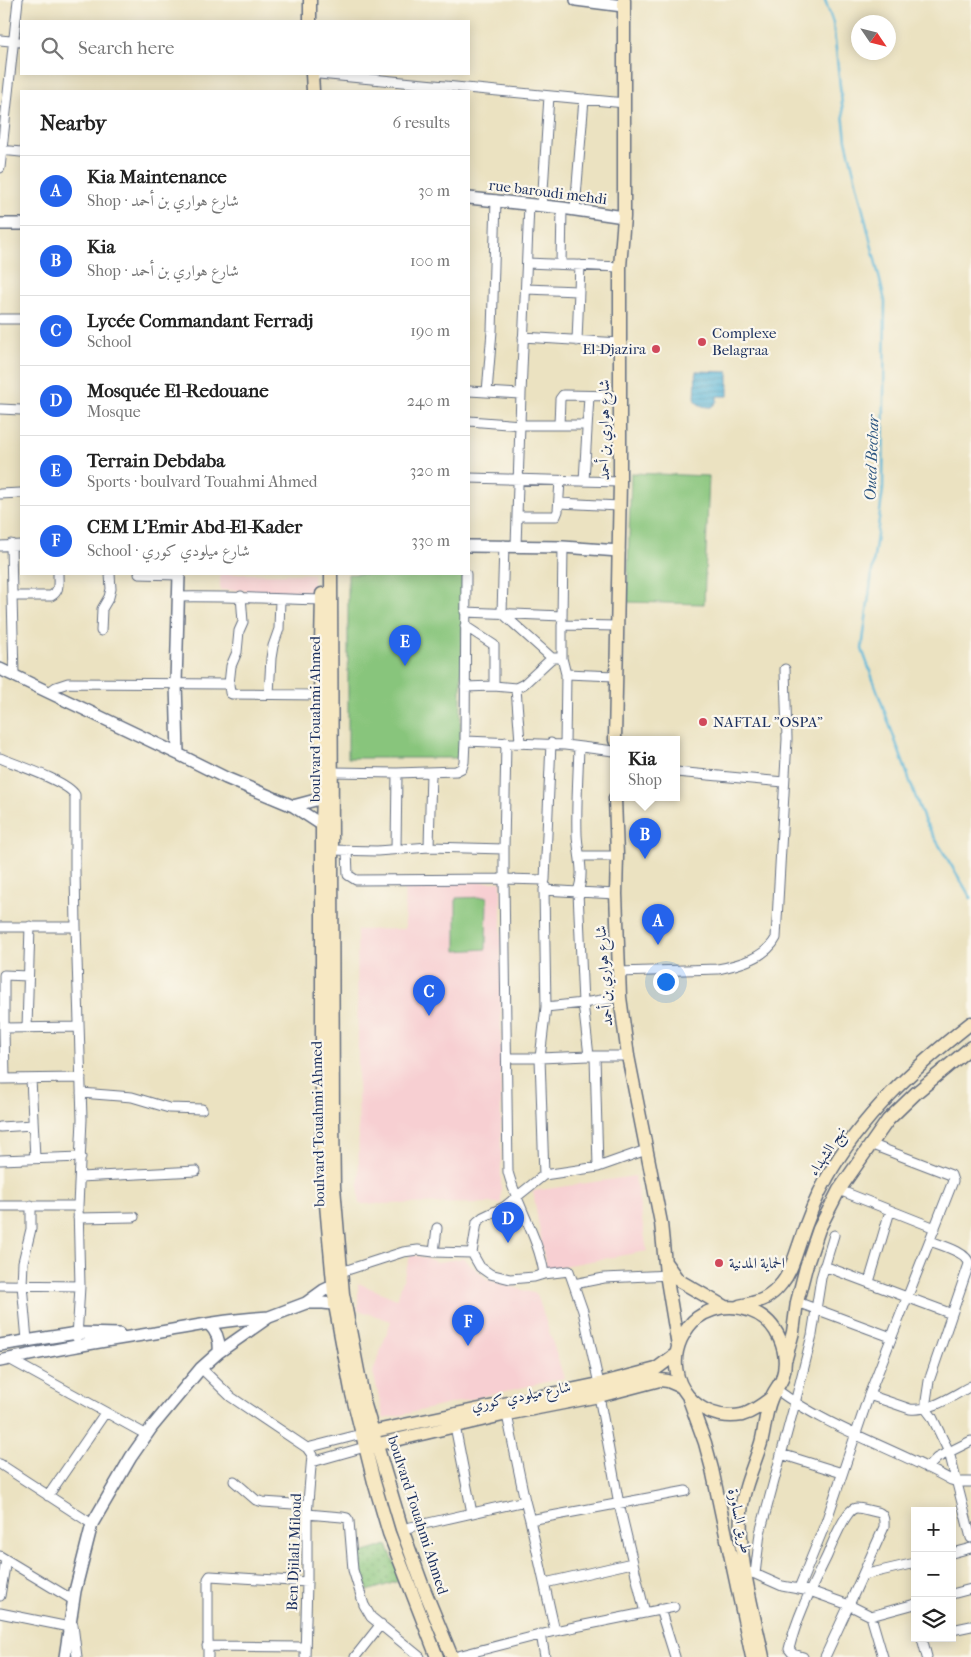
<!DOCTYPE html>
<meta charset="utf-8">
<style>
:root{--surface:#fff;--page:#f6f6f6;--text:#222;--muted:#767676;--line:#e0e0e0;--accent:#2563eb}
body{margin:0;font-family:"IM FELL French Canon",Amiri,serif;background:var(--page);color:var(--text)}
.controls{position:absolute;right:15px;bottom:15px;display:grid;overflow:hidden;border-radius:0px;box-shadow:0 2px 12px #0003}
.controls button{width:45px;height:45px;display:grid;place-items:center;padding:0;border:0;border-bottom:1px solid var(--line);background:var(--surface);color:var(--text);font:25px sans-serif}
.compass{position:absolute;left:851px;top:15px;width:45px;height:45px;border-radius:50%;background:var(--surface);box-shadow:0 2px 12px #0003;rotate:125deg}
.you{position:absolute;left:665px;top:981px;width:18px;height:18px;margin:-12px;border:4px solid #fff;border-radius:50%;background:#1a73e8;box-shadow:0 0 0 8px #1a73e833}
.badge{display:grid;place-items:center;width:32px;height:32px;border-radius:50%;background:var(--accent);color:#fff;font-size:16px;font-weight:700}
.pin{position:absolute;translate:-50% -41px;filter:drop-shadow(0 1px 2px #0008)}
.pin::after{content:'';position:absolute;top:26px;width:18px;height:15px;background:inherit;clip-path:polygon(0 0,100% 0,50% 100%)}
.popup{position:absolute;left:610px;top:736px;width:70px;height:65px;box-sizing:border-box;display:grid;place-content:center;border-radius:0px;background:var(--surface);filter:drop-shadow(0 1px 4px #0005);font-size:16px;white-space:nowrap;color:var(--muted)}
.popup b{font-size:19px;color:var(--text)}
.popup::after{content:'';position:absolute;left:50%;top:100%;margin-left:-10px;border:10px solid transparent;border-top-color:var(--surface)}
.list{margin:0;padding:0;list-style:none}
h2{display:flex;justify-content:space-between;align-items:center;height:65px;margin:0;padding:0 20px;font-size:21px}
h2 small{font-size:16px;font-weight:400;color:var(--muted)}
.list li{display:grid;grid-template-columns:32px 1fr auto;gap:15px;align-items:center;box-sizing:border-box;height:70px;padding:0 20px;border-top:1px solid var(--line)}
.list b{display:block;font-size:19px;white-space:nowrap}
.list p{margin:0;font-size:16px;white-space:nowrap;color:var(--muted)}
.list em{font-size:16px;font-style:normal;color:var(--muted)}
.icon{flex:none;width:28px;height:28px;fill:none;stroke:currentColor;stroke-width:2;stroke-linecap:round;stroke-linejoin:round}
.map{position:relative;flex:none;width:971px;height:1657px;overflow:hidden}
.search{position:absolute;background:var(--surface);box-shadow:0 2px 12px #0003;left:20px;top:20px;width:450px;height:55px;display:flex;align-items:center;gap:12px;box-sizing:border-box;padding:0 18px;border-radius:0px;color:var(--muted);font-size:19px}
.panel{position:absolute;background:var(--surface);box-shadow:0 2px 12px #0003;left:20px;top:90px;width:450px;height:485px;border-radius:0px}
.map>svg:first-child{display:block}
</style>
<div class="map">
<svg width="971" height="1657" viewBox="0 0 971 1657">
<defs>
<pattern id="park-dots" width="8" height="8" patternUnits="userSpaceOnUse" patternTransform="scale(1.25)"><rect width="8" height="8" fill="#88c57b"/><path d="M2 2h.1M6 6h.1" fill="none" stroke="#6ea068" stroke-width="1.8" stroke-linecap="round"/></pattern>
<pattern id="water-rules" width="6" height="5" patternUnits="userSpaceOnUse" patternTransform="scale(1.25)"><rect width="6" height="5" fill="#59b5d7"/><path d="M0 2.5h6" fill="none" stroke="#4994b2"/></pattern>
</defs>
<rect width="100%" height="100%" fill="#fbf7ec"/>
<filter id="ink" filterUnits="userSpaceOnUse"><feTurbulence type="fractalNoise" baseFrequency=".02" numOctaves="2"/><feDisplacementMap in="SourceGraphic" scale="10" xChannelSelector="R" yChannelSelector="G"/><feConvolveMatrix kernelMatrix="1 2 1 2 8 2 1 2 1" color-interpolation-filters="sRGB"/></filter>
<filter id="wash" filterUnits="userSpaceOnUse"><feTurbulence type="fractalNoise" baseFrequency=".0096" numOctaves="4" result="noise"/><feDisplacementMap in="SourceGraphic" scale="20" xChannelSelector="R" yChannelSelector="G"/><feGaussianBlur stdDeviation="1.12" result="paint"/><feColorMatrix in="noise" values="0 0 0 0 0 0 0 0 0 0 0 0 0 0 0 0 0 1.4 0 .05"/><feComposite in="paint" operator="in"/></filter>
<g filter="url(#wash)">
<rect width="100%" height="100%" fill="#ebe2c1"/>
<path fill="#f7cfd2" d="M220,574H313L314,592L220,590Z
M404,882H501V1203L359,1204L357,930L405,929Z
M635,1176L647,1251L546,1269L533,1191Z
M411,1254L438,1262L463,1258L488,1280L537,1294L564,1378L384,1419L373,1372L391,1321L358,1310V1283L397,1299Z"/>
<path fill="url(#park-dots)" stroke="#527a6c" d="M387,1545L402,1580L368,1591L355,1555Z"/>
<path fill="#88c57b" stroke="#527a6c" d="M631,473L709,476L704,604L627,602Z
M348,574H463L460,758H348Z
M487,897L486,949L456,951V898Z"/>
<path fill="url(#water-rules)" stroke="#3a729a" d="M696,371L728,372V396H717V402L711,407C704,407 700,406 695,401Z"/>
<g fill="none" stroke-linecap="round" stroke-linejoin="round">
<path stroke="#59b5d7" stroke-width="2.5" d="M825,0L833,23L846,140L885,301L883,489L862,649L924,820L971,898"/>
</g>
</g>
<g filter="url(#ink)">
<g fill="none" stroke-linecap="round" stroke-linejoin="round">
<g stroke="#646e81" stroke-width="11">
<path id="minor" d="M0,40L21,42
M319,74L625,103
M0,150L21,152
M0,168L18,0
M542,206L549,96
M575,209L584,99
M527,263L620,267
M561,264L562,208
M526,289L578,291
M0,319H21
M523,337L620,343
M577,341L580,265
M469,391L521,394L529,205
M487,392L492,331L496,200
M0,409L21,410
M469,421L521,425H587
M559,425L560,399L563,395L620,396
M469,478L620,482
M584,481L589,396
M0,494L21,493
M559,503L619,506
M517,516H556L558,511L560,481
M11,544L12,596H51C60,591 58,584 58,574
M504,545L502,613L552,658H562
M0,546L21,545
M516,546L521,394
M139,574L178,575
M12,596L14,675
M241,596L243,622L239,631L237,652L231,666L229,684L230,693L232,694L320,695
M177,597C226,596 274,599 323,600
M465,612L562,616
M562,620L563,547
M465,626L494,645V686
M101,631L102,609L109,597L111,589L110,574
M615,676L566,674L562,658V625L617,626
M465,687L494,686L516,688L524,684L552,658
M516,688L520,742
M49,692L56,687L68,683L229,684
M269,694L271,658L273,646L279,629L280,599
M465,741L466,574
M551,743L545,880L504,879L508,1172C517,1206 539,1238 544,1274L534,1277L510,1279L490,1274L480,1267L472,1253L477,1222L483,1217L504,1207L544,1175L598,1167L646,1150
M565,745L614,751
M0,758C17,765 67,781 75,795V869L76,927
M332,772L397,773L456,771L462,768L464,762L465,741L565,745L566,674
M676,772L784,782
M396,849L397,773
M504,849L506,742
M331,850L377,851L429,847L431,772
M347,850L348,875L356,880L504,879V849L429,847
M581,856H617
M545,885L544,890L578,892C585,872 578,855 577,835C576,806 578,776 579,747
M544,890L546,1007L583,1003L589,1056H628
M616,894L578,892L583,1003L620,997
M0,927H76L82,1119L78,1206
M618,972L718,969C738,965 766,958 776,938L787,739L785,669
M546,1007L540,1058L589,1056
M4,1028V975L28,976
M27,1028L30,926
M595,1056L598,1167
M508,1058H540L544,1175
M1,1079L81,1078
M5,1079L4,1028L79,1027
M31,1079L35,1158
M81,1093L132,1097L169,1108L202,1109
M0,1127L33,1125
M0,1160L81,1157
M80,1177L196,1171
M839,1190L935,1228
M0,1206H78L80,1286L77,1338
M78,1218L134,1217
M930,1241C940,1245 968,1252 969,1264L929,1381L926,1401V1409L932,1417L949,1452L971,1538
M434,1252L437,1228
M824,1266L952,1314
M341,1272L403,1252L418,1250L434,1252L472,1253
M544,1274L569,1271L583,1311L599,1384V1396L619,1504L645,1613
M869,1282L890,1211
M574,1284L604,1278L671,1275
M0,1285L80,1286
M797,1302L891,1337
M27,1340L22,1285L23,1262L31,1229V1205
M9,1359L147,1435
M201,1368L231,1397L307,1448L312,1455L307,1514V1582L305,1657
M777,1390C830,1429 894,1448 951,1480L958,1482H971
M869,1395L910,1409C932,1411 952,1396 971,1386
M455,1426L472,1513
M307,1448L362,1434
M781,1454L842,1473
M312,1462L365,1447
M0,1464L92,1524
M927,1468L937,1458L971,1441
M234,1481L256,1500L263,1502L308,1505
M48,1496L105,1413
M525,1501L530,1520L686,1491
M307,1514L342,1517L347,1518L349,1521L353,1570L364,1605L371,1617L420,1657
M530,1520L555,1631
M402,1529L525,1501L506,1410
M952,1553L971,1548
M0,1556L73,1600
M745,1571L755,1574L782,1586L810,1591L849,1605L884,1527C884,1523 885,1516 880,1513C877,1512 860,1508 857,1508C853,1508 850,1511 848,1514C839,1526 833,1542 827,1556C812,1587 797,1616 789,1649L793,1654L803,1657
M755,1574L760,1533L795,1403L812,1335L821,1278L834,1235
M863,1575L915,1563
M545,1583L632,1563
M799,1588L826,1522L869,1395L953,1181L951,1175L870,1144
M952,1594L971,1589
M0,1596L6,1560
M660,1609L675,1657
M0,1613L69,1627
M871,1616L883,1657
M73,1625L77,1657
M952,1630L971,1626
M541,1634L545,1657
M922,1638L927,1657
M207,1646L305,1647
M208,1657V1579L210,1576L307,1582
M355,1657L381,1624
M454,1657L555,1631L674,1607
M825,1657L849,1605L871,1616L915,1604"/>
</g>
<g stroke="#646e81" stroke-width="14">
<path id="tertiary" d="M576,0L623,6
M469,198L562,208L624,217
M0,224H21
M469,546L563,547L619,551
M0,669L178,754L226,778L293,806L322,825H329
M178,754L176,683L179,574
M293,806L323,798H330
M306,1303H323L342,1305
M209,1324C217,1332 220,1340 219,1352
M0,1345L77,1333L119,1334
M0,1361C51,1350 103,1341 155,1333C193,1326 231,1319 269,1317
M65,1657L75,1591L92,1524L131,1457L152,1427L201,1368L219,1352L269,1317L306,1303L324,1290L339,1283"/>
</g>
<g stroke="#646e81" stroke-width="15">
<path id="secondary" d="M310,0V21
M312,74L313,91
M331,574L333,1121L334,1187L343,1294L364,1402L402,1529L422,1584L452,1657
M322,594L320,695L323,798L322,825V1135L324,1182L335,1305L351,1390L374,1482L389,1533L437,1657
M615,740L620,482V267L624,217V0
M615,798L617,856L616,894L620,997L628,1056L661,1223L666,1274L678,1346
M665,1262L678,1280L725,1307
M739,1306C758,1302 769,1300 782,1283C791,1272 794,1259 799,1245C806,1223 815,1199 827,1178C860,1117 916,1066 971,1023
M786,1358L793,1332L797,1302L806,1267L819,1229L839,1190L888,1120L917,1092L971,1047
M689,1399L705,1443L712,1469L752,1657
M366,1433L599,1384L656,1369L676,1354
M370,1446L507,1414L599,1396L660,1380L668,1381L682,1387
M763,1657C753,1609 738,1561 741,1512C743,1488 754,1466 761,1443C765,1429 765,1413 771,1399C773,1392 779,1386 782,1379C791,1353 777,1320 751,1311C732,1304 713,1307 697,1318C690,1323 685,1331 681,1339C662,1381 698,1423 742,1415C753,1412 762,1405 771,1398"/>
</g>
<use href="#minor" stroke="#fff" stroke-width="9"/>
<use href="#tertiary" stroke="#fff" stroke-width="11"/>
<use href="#secondary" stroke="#f7e8c3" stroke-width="12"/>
</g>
</g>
<g fill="#d1495b" stroke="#fbf7ec" stroke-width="2">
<circle cx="702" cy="342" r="5"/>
<circle cx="656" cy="349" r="5"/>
<circle cx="703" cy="722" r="5"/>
<circle cx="719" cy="1263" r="5"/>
</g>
<g text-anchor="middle" stroke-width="4.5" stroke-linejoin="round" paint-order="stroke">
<g font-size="15" fill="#1b2f5e" stroke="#fbf7ec">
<text transform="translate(548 192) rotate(7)" y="5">rue baroudi mehdi</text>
<text transform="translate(604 430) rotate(-90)" y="5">شارع هواري بن أحمد</text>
<text transform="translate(315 719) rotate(-90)" y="5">boulvard Touahmi Ahmed</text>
<text transform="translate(604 976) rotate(-94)" y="5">شارع هواري بن أحمد</text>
<text transform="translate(318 1124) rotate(-91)" y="5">boulvard Touahmi Ahmed</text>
<text transform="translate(827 1151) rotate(-57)" y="5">نهج الشهداء</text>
<text transform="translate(521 1396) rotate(-11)" y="5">شارع ميلودي كوري</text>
<text transform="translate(418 1515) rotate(72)" y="5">boulvard Touahmi Ahmed</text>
<text transform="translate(740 1521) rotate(78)" y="5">طريق الساورة</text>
<text transform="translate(294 1552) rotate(-88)" y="5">Ben Djilali Miloud</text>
</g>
<g font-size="15" fill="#1b2f5e" stroke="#fbf7ec" text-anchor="start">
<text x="712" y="338">Complexe<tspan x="712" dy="17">Belagraa</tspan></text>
<text x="646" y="354" text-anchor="end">El-Djazira</text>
<text x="713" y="727">NAFTAL "OSPA"</text>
<text x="729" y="1268">الحماية المدنية</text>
</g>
<g font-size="16" font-style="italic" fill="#2e5782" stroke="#fbf7ec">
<text transform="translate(871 458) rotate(-88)" y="6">Oued Bechar</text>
</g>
</g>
</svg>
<div class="controls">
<button>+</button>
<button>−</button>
<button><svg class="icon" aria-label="layers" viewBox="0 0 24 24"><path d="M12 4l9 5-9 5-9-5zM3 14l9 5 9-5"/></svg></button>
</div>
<svg class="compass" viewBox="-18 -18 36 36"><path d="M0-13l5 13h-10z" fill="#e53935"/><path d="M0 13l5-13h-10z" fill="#767676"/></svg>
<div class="you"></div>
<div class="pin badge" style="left:658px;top:945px">A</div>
<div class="pin badge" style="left:645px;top:859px">B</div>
<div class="popup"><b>Kia</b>Shop</div>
<div class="pin badge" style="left:429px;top:1016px">C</div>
<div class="pin badge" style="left:508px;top:1243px">D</div>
<div class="pin badge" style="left:405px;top:666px">E</div>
<div class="pin badge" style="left:468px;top:1346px">F</div>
<div class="search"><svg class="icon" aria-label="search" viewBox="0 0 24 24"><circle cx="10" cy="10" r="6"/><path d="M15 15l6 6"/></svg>Search here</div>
<section class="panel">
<h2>Nearby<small>6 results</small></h2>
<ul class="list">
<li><span class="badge">A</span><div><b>Kia Maintenance</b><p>Shop · شارع هواري بن أحمد</p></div><em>30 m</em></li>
<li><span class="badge">B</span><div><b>Kia</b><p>Shop · شارع هواري بن أحمد</p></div><em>100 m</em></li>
<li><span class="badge">C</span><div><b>Lycée Commandant Ferradj</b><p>School</p></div><em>190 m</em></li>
<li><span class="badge">D</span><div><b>Mosquée El-Redouane</b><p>Mosque</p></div><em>240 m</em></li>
<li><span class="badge">E</span><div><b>Terrain Debdaba</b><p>Sports · boulvard Touahmi Ahmed</p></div><em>320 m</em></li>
<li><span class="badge">F</span><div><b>CEM L'Emir Abd-El-Kader</b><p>School · شارع ميلودي كوري</p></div><em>330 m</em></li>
</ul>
</section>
</div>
